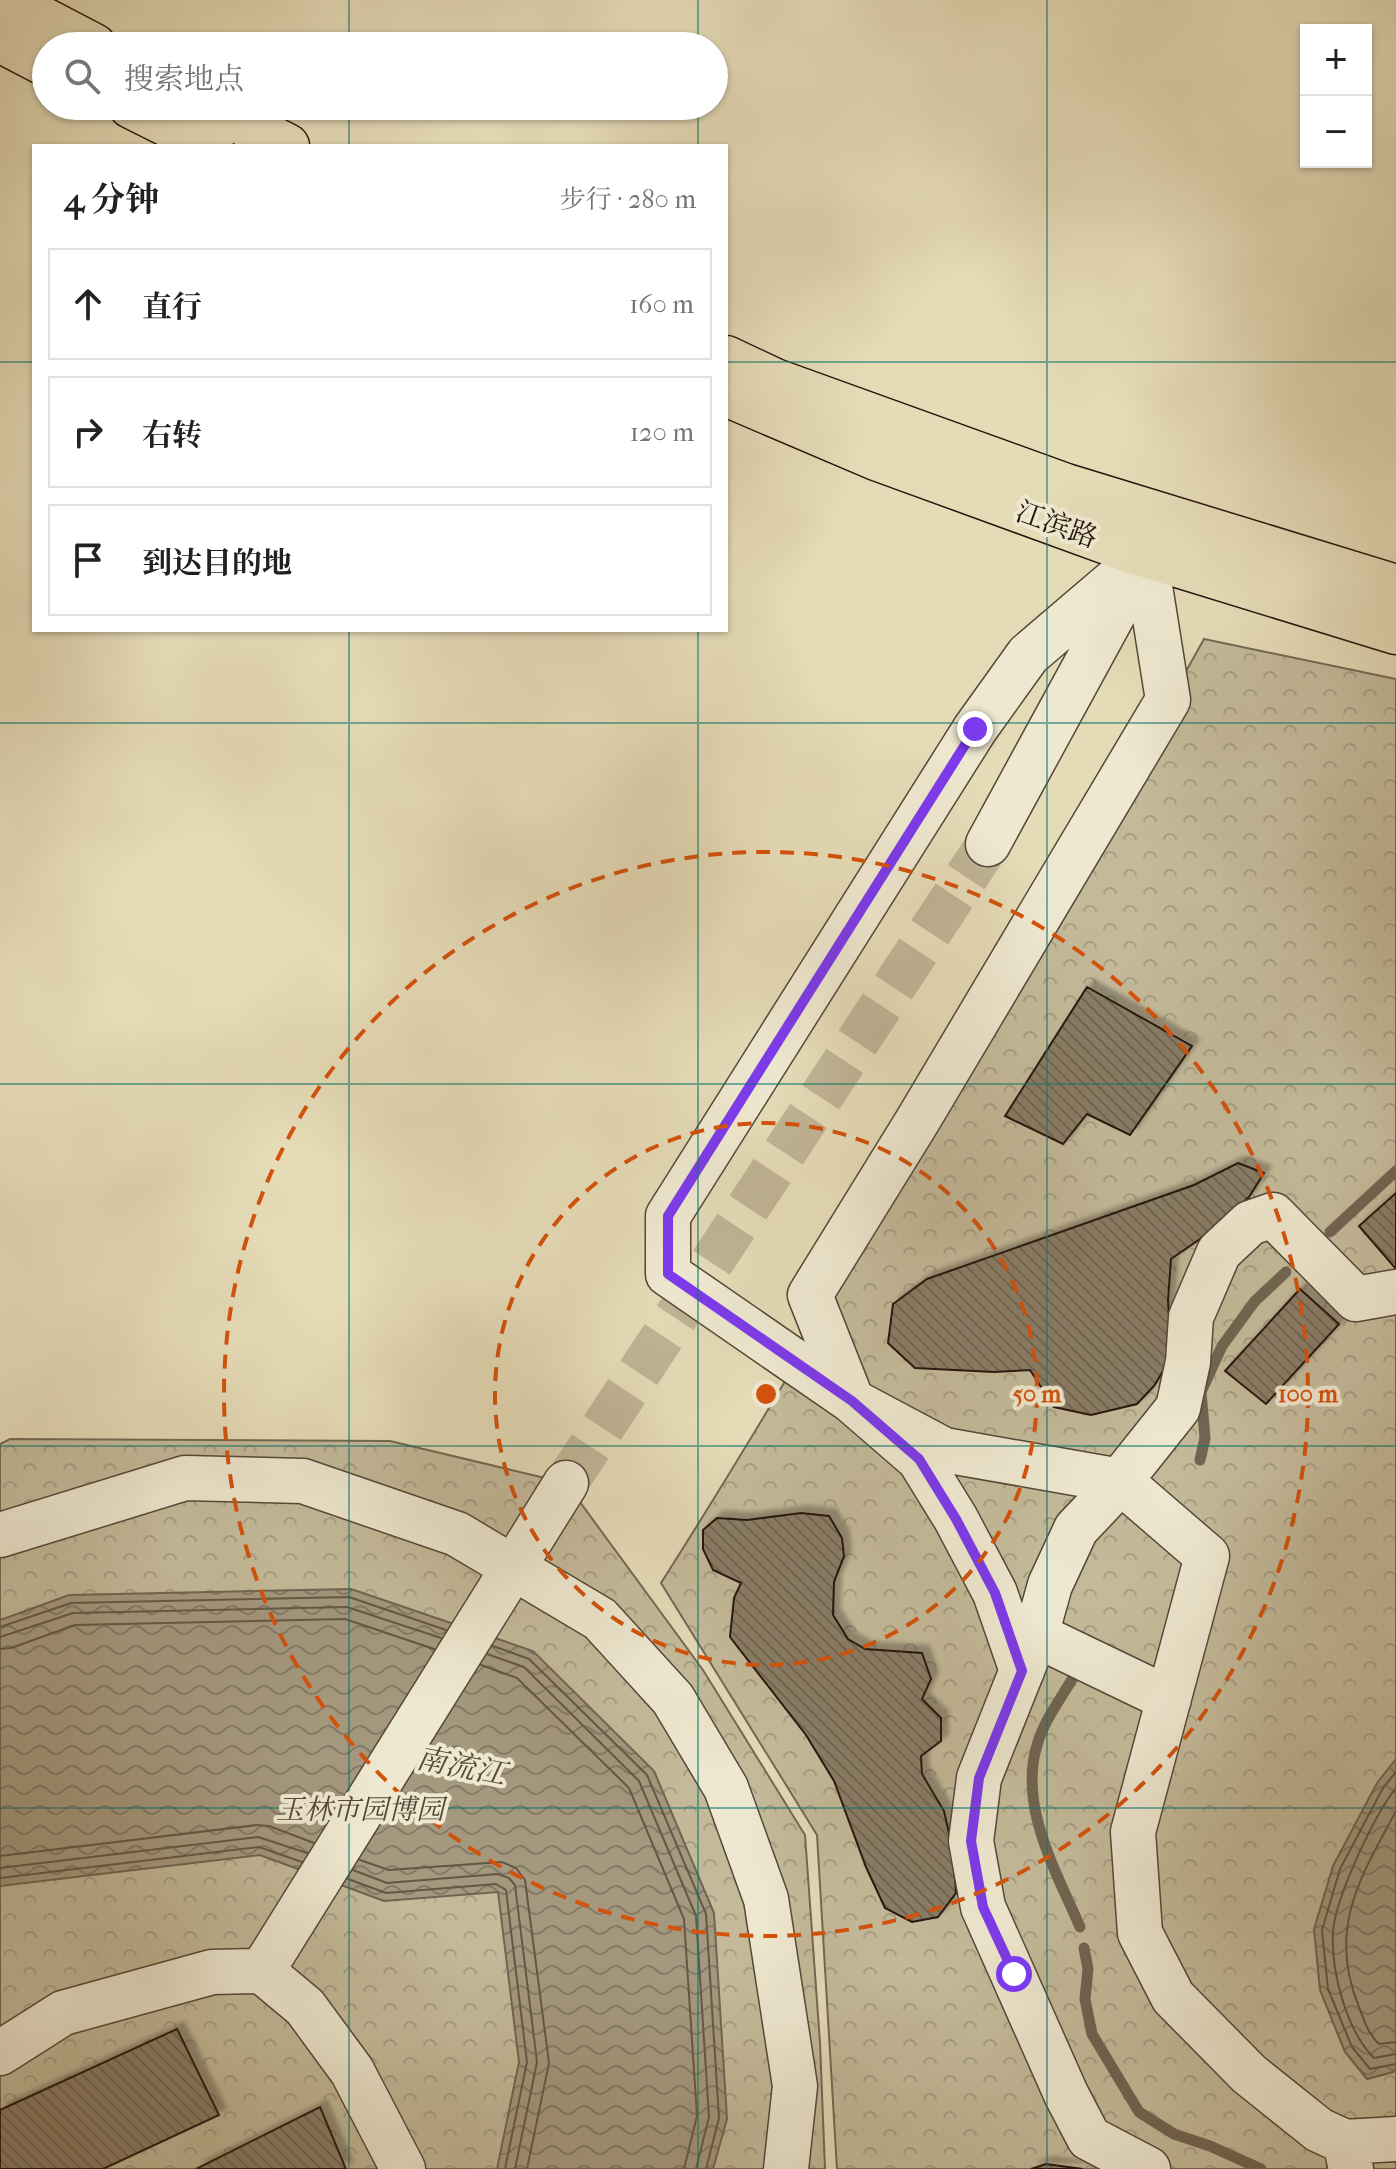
<!DOCTYPE html>
<html lang="zh">
<meta charset="utf-8">
<style>
:root{--surface:#fff;--page:#f2f2f2;--text:#202124;--muted:#757577;--line:#e0e0e0}
body{margin:0;font-family:"IM FELL French Canon","Noto Serif SC",serif;background:var(--page);color:var(--text)}
.controls{position:absolute;right:24px;top:24px;display:grid;overflow:hidden;border-radius:0px;box-shadow:0 2px 6px #0004}
.controls button{width:72px;height:72px;display:grid;place-items:center;padding:0;border:0;border-bottom:2px solid var(--line);background:var(--surface);color:var(--text);font:40px sans-serif}
.stop{position:absolute;width:24px;height:24px;margin:-18px;border:6px solid #7c3aed;border-radius:50%;background:#fff}
.stop.end{background:#7c3aed;border-color:#fff;box-shadow:0 2px 8px #0008}
.list{margin:0;padding:0;list-style:none}
h2{display:flex;justify-content:space-between;align-items:center;height:104px;margin:0;padding:0 32px;font-size:34px}
h2 small{font-size:26px;font-weight:400;color:var(--muted)}
.list li{display:grid;grid-template-columns:52px 1fr auto;gap:24px;align-items:center;box-sizing:border-box;height:112px;margin:0 16px 16px;padding:0 16px;border:2px solid var(--line);border-radius:0px}
.list b{display:block;font-size:30px;white-space:nowrap}
.list em{font-size:26px;font-style:normal;color:var(--muted)}
.icon{flex:none;width:44px;height:44px;fill:none;stroke:currentColor;stroke-width:2;stroke-linecap:round;stroke-linejoin:round}
.map{position:relative;flex:none;width:1396px;height:2169px;overflow:hidden}
.search{position:absolute;background:var(--surface);box-shadow:0 2px 6px #0004;left:32px;top:32px;width:696px;height:88px;display:flex;align-items:center;gap:20px;box-sizing:border-box;padding:0 28px;border-radius:44px;color:var(--muted);font-size:30px}
.panel{position:absolute;background:var(--surface);box-shadow:0 2px 6px #0004;left:32px;top:144px;width:696px;height:488px;border-radius:0px}
.map>svg:first-child{display:block}
</style>
<div class="map">
<svg width="1396" height="2169" viewBox="0 0 1396 2169">
<defs>
<pattern id="park-crowns" width="20" height="18" patternUnits="userSpaceOnUse" patternTransform="scale(2)"><rect width="20" height="18" fill="#c4ba9a"/><path d="M2 6a3 3 0 1 1 6 0M12 15a3 3 0 1 1 6 0" fill="none" stroke="#a89f84"/></pattern>
<pattern id="water-waves" width="16" height="10" patternUnits="userSpaceOnUse" patternTransform="scale(2)"><rect width="16" height="10" fill="#a4987e"/><path d="M0 5q4-4 8 0t8 0" fill="none" stroke="#857b66"/></pattern>
<pattern id="building-back-hatch" width="6" height="6" patternUnits="userSpaceOnUse" patternTransform="scale(2)"><rect width="6" height="6" fill="#897c66"/><path d="M-1 5l2 2M0 0l6 6M5-1l2 2" fill="none" stroke="#706552"/></pattern>
<filter id="shadow"><feDropShadow dx="7" dy="-7" stdDeviation="2" flood-color="#0004"/></filter>
</defs>
<rect width="100%" height="100%" fill="#e5dbb7"/>
<filter id="stains"><feTurbulence type="fractalNoise" baseFrequency=".0025" numOctaves="4"/><feColorMatrix values="0 0 0 0 .2 0 0 0 0 .09 0 0 0 0 .02 0 0 0 .5 -.17"/></filter>
<radialGradient id="worn" r=".72"><stop offset=".6" stop-color="#630" stop-opacity="0"/><stop offset="1" stop-color="#630" stop-opacity=".3"/></radialGradient>
<path fill="url(#park-crowns)" stroke="#746854" stroke-width="2" d="M1204,639L1396,679V2169H837L817,1835L661,1583C856,1276 1028,956 1204,639Z
M10,1439L390,1441L566,1483L703,1670L805,1835L820,2043L825,2169H0V1444Z"/>
<path fill="url(#water-waves)" stroke="#716451" stroke-width="2" d="M351,1589L533,1651L654,1771L714,1913L727,2119L713,2169H497L519,2062L498,1892L384,1901L260,1855L0,1886V1620L69,1595Z
M1396,1759V2068L1393,2072L1367,2079L1345,2052L1320,1990L1314,1929L1333,1866L1377,1783Z"/>
<g fill="none" stroke-linecap="round" stroke-linejoin="round">
<path stroke="#645746" stroke-width="2" d="M0,1627L71,1603L349,1597L446,1630
M0,1637L73,1613L347,1607L441,1638
M493,1646L529,1659L647,1775L706,1914L719,2118L706,2169
M0,1649L11,1648L75,1625L345,1619L434,1649
M487,1654L524,1667L639,1781L696,1916L709,2117L696,2169
M481,1665L517,1678L629,1788L684,1919L697,2116L684,2169
M1396,1772L1383,1788L1340,1869L1322,1930L1328,1989L1352,2047L1370,2069L1396,2064
M1396,1788C1375,1814 1334,1900 1333,1933C1331,1971 1346,2030 1374,2058L1396,2054
M1396,1811C1360,1878 1327,1929 1359,2007C1364,2020 1368,2034 1379,2044L1396,2042
M0,1856L257,1825L269,1826L314,1843
M360,1860L389,1870L502,1862L516,1868L525,1880L549,2063L527,2169
M0,1868L258,1837L307,1853
M353,1870L387,1883L498,1874L509,1878L515,1885L537,2062L515,2169
M0,1878L259,1847L302,1862
M348,1879L386,1893L496,1884L506,1890L527,2062L505,2169"/>
<path stroke="#716451" stroke-width="11" d="M1330,1232L1396,1171
M1200,1460L1205,1438L1201,1392L1222,1346L1255,1301L1286,1272
M1074,1676C1062,1697 1045,1719 1038,1742C1017,1804 1056,1871 1080,1927
M1084,1948L1088,1969L1085,1999L1092,2034L1139,2112L1174,2134L1210,2146L1261,2169"/>
</g>
<path fill="url(#building-back-hatch)" stroke="#25160e" stroke-width="2" filter="url(#shadow)" d="M1087,987L1192,1046L1130,1135L1087,1114L1063,1144L1005,1116Z
M1238,1163L1264,1173L1249,1197L1200,1239L1171,1259L1168,1301L1170,1332L1166,1366L1154,1386L1137,1404L1091,1415L1054,1407L1030,1370L994,1372L915,1368L888,1343L893,1304L927,1279L1194,1185Z
M1396,1193V1269L1359,1226Z
M1300,1289L1339,1324L1266,1404L1225,1371Z
M801,1513L829,1516L842,1538L844,1556L834,1582L833,1615L848,1639L865,1649L922,1653L931,1679L922,1699L941,1718V1741L921,1756L922,1774L944,1811L953,1851L956,1893L938,1917L912,1922L885,1908L866,1867L834,1781L806,1735L730,1637L734,1598L741,1583L713,1570L703,1549V1530L717,1518L747,1520Z
M177,2029L219,2115L103,2169H0V2110Z
M320,2107L346,2169H196Z
M1046,2164L1083,2169H1031Z"/>
<g fill="none" stroke-linecap="round" stroke-linejoin="round">
<path stroke="#bfb495" stroke-width="44" stroke-dasharray="44 22" stroke-linecap="butt" d="M566,1483L988,844"/>
<g stroke="#554738" stroke-width="47">
<path id="minor" d="M1145,555L1168,700L918,1120L810,1295L852,1401L944,1450L1120,1481L1207,1556L1133,1832L1140,1933L1173,1997L1249,2074L1319,2130L1345,2142
M988,844L1133,578
M0,1535L185,1478L303,1481L457,1534L600,1619L673,1699L726,1788L766,1899L795,2086L786,2169
M1036,1635L1169,1699
M1022,1671L995,1593L956,1519L919,1459L852,1401L668,1274V1216L975,729L1028,655L1145,555
M262,1971L566,1483
M0,2053L63,2013L212,1972L262,1971L305,2007L352,2071L403,2169
M1148,2169L1089,2138L1066,2094L983,1907L971,1841L979,1778L1036,1635L1050,1585L1076,1529L1111,1492L1178,1408L1188,1362L1191,1317L1219,1252L1250,1223L1273,1215L1356,1299L1396,1292
M1351,2169L1345,2142L1396,2139"/>
</g>
<g stroke="#25160e" stroke-width="47">
<path id="major" d="M6,0L94,46
M0,40L46,64
M131,106L211,146
M210,106L287,146
M726,358L775,381L1066,486L1396,587
M726,394L876,458L1129,550L1396,632"/>
</g>
<use href="#minor" stroke="#eee8d0" stroke-width="44"/>
<use href="#major" stroke="#e5dbb7" stroke-width="44"/>
</g>
<g fill="none" stroke-linecap="round" stroke-linejoin="round">
<path stroke="#7c3aed" stroke-width="10" d="M975,729L668,1216V1274L852,1401L919,1459L956,1519L995,1593L1022,1671L979,1778L971,1841L983,1907L1014,1974"/>
</g>
<path fill="none" stroke="#0f766e" stroke-width="2" stroke-opacity="0.55" d="M349,0V46M698,0V46M1047,0V2169M349,106V146M698,106V146M0,362H34M726,362H1396M349,630V2169M698,630V2169M0,723H1396M0,1084H1396M0,1446H1396M0,1808H1396"/>
<g fill="none" stroke="#d4520c" stroke-width="4" stroke-dasharray="14 10">
<circle cx="766" cy="1394" r="271"/>
<circle cx="766" cy="1394" r="542"/>
</g>
<g text-anchor="middle" stroke-width="8" stroke-linejoin="round" paint-order="stroke">
<g font-size="28" fill="#25160e" stroke="#eee8d0">
<text transform="translate(1057 524) rotate(20)" y="10">江滨路</text>
</g>
<g font-size="28" font-style="italic" fill="#554738" stroke="#eee8d0">
<text x="360" y="1819">玉林市园博园</text>
</g>
<g font-size="30" font-style="italic" fill="#584a3b" stroke="#eee8d0">
<text transform="translate(461 1766) rotate(11)" y="10">南流江</text>
</g>
</g>
<circle cx="766" cy="1394" r="12" fill="#d4520c" stroke="#eee8d0" stroke-width="4"/>
<g font-size="24" text-anchor="middle" font-weight="bold" fill="#d4520c" stroke="#eee8d0" stroke-width="8" stroke-linejoin="round" paint-order="stroke">
<text x="1037" y="1402">50 m</text>
<text x="1308" y="1402">100 m</text>
</g>
<rect width="100%" height="100%" filter="url(#stains)"/>
<rect width="100%" height="100%" fill="url(#worn)"/>
</svg>
<div class="controls">
<button>+</button>
<button>−</button>
</div>
<div class="stop" style="left:1014px;top:1974px"></div>
<div class="stop end" style="left:975px;top:729px"></div>
<div class="search"><svg class="icon" aria-label="search" viewBox="0 0 24 24"><circle cx="10" cy="10" r="6"/><path d="M15 15l6 6"/></svg>搜索地点</div>
<section class="panel">
<h2>4 分钟<small>步行 · 280 m</small></h2>
<ul class="list">
<li><svg class="icon" aria-label="ahead" viewBox="0 0 24 24"><path d="M12 20V5M6 11l6-6 6 6"/></svg><div><b>直行</b></div><em>160 m</em></li>
<li><svg class="icon" aria-label="right" viewBox="0 0 24 24"><path d="M7 20v-9h11M14 6l5 5-5 5"/></svg><div><b>右转</b></div><em>120 m</em></li>
<li><svg class="icon" aria-label="arrive" viewBox="0 0 24 24"><path d="M6 21V4h12l-3 4 3 4H6"/></svg><div><b>到达目的地</b></div></li>
</ul>
</section>
</div>
